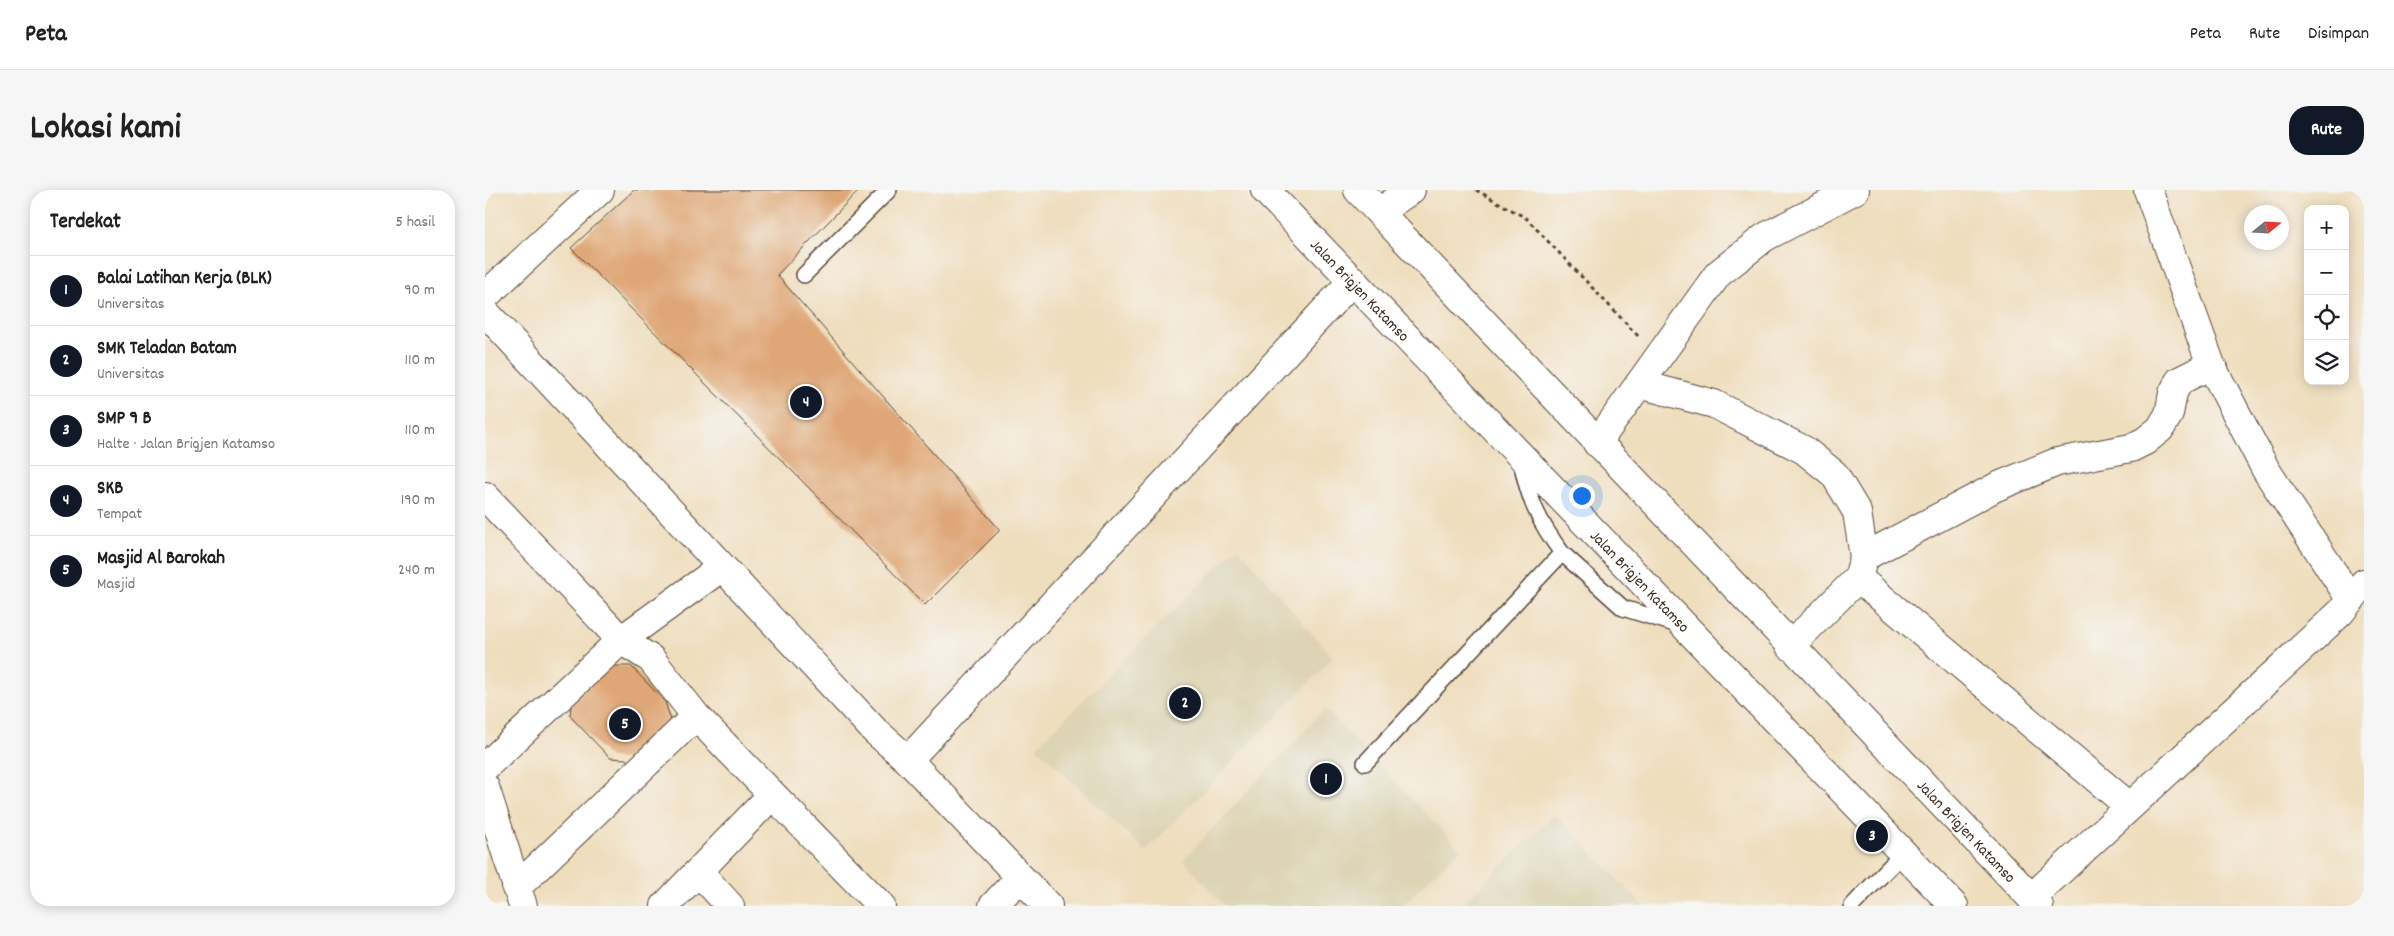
<!DOCTYPE html>
<html lang="id">
<meta charset="utf-8">
<style>
:root{--surface:#fff;--page:#f6f6f6;--text:#202124;--muted:#757577;--line:#e0e0e0;--accent:#111827}
body{margin:0;font-family:Dekko,sans-serif;background:var(--page);color:var(--text)}
.controls{position:absolute;right:15px;top:15px;display:grid;overflow:hidden;border-radius:10px;box-shadow:0 2px 12px #0003}
.controls button{width:45px;height:45px;display:grid;place-items:center;padding:0;border:0;border-bottom:1px solid var(--line);background:var(--surface);color:var(--text);font:25px sans-serif}
.compass{position:absolute;left:1759px;top:15px;width:45px;height:45px;border-radius:50%;background:var(--surface);box-shadow:0 2px 12px #0003;rotate:72deg}
.you{position:absolute;left:1096px;top:305px;width:18px;height:18px;margin:-12px;border:4px solid #fff;border-radius:50%;background:#1a73e8;box-shadow:0 0 0 8px #1a73e833}
.badge{display:grid;place-items:center;width:32px;height:32px;border-radius:50%;background:var(--accent);color:#fff;font-size:16px;font-weight:700}
.pin{position:absolute;translate:-50% -50%;border:2px solid #fff;box-shadow:0 1px 5px #0006}
.list{margin:0;padding:0;list-style:none}
h2{display:flex;justify-content:space-between;align-items:center;height:65px;margin:0;padding:0 20px;font-size:21px}
h2 small{font-size:16px;font-weight:400;color:var(--muted)}
.list li{display:grid;grid-template-columns:32px 1fr auto;gap:15px;align-items:center;box-sizing:border-box;height:70px;padding:0 20px;border-top:1px solid var(--line)}
.list b{display:block;font-size:19px;white-space:nowrap}
.list p{margin:0;font-size:16px;white-space:nowrap;color:var(--muted)}
.list em{font-size:16px;font-style:normal;color:var(--muted)}
.icon{flex:none;width:28px;height:28px;fill:none;stroke:currentColor;stroke-width:2;stroke-linecap:round;stroke-linejoin:round}
.map{position:relative;flex:none;width:1879px;height:716px;overflow:hidden;border-radius:20px}
header{display:flex;align-items:center;gap:30px;box-sizing:border-box;height:70px;padding:0 25px;background:var(--surface);border-bottom:1px solid var(--line)}
header strong{font-size:24px}
nav{display:flex;gap:28px;margin-inline-start:auto;font-size:18px}
.intro{display:flex;align-items:center;justify-content:space-between;box-sizing:border-box;height:120px;padding:0 30px}
h1{margin:0;font-size:35px}
.button{padding:12px 22px;border-radius:20px;background:var(--accent);color:#fff;font-size:18px;font-weight:700}
main{display:flex;gap:30px;padding:0 30px}
aside{flex:1;background:var(--surface);border-radius:20px;box-shadow:0 2px 12px #0003}
.map>svg:first-child{display:block}
</style>
<header>
<strong>Peta</strong>
<nav><a>Peta</a><a>Rute</a><a>Disimpan</a></nav>
</header>
<div class="intro"><h1>Lokasi kami</h1><a class="button">Rute</a></div>
<main>
<aside>
<h2>Terdekat<small>5 hasil</small></h2>
<ul class="list">
<li><span class="badge">1</span><div><b>Balai Latihan Kerja (BLK)</b><p>Universitas</p></div><em>90 m</em></li>
<li><span class="badge">2</span><div><b>SMK Teladan Batam</b><p>Universitas</p></div><em>110 m</em></li>
<li><span class="badge">3</span><div><b>SMP 9 B</b><p>Halte · Jalan Brigjen Katamso</p></div><em>110 m</em></li>
<li><span class="badge">4</span><div><b>SKB</b><p>Tempat</p></div><em>190 m</em></li>
<li><span class="badge">5</span><div><b>Masjid Al Barokah</b><p>Masjid</p></div><em>240 m</em></li>
</ul>
</aside>
<div class="map">
<svg width="1879" height="716" viewBox="0 0 1879 716">
<rect width="100%" height="100%" fill="#f6f6f2"/>
<filter id="ink" filterUnits="userSpaceOnUse"><feTurbulence type="fractalNoise" baseFrequency=".02" numOctaves="2"/><feDisplacementMap in="SourceGraphic" scale="10" xChannelSelector="R" yChannelSelector="G"/><feConvolveMatrix kernelMatrix="1 2 1 2 8 2 1 2 1" color-interpolation-filters="sRGB"/></filter>
<filter id="wash" filterUnits="userSpaceOnUse"><feTurbulence type="fractalNoise" baseFrequency=".0096" numOctaves="4" result="noise"/><feDisplacementMap in="SourceGraphic" scale="20" xChannelSelector="R" yChannelSelector="G"/><feGaussianBlur stdDeviation="1.12" result="paint"/><feColorMatrix in="noise" values="0 0 0 0 0 0 0 0 0 0 0 0 0 0 0 0 0 1.4 0 .05"/><feComposite in="paint" operator="in"/></filter>
<g filter="url(#wash)">
<rect width="100%" height="100%" fill="#efdebe"/>
<path fill="#dcd4b4" d="M753,357L848,468L661,661L551,557Z
M840,519L975,659L917,716H740L698,670Z
M1070,624L1159,716H975Z"/>
<g id="blocks">
<path fill="#dfa777" d="M149,0H374L292,85L515,340L440,415L86,58Z
M118,476H146L180,512L190,542L150,580L141,569L125,568L85,526L87,506Z"/>
</g>
</g>
<g filter="url(#ink)">
<use href="#blocks" fill-opacity="0" stroke="#564536" stroke-width="1"/>
<g fill="none" stroke-linecap="round" stroke-linejoin="round">
<g stroke="#564536" stroke-width="18">
<path id="service" d="M319,85L404,0
M1036,270C1043,308 1053,331 1077,363
M880,573L1077,363L1138,418L1193,435
M1367,716L1418,663"/>
</g>
<g stroke="#564536" stroke-width="30">
<path id="minor" d="M1663,0L1726,175L1781,280L1866,410
M894,22L926,0
M0,122L390,541L423,570L563,716
M1154,194L1229,214L1319,260L1349,284L1372,322L1379,367L1373,388L1305,456
M1112,253L1233,84L1280,47L1370,0
M0,306L136,450L166,469L211,526L396,716
M1379,367L1511,297L1572,272L1646,258L1660,251L1675,239L1684,224L1688,203L1694,191L1726,175
M1373,388L1644,616
M423,570L868,90
M0,577L136,450L237,377
M0,597L38,716
M214,682L245,716
M31,698L211,526
M1546,708L1855,423L1879,393
M180,716L287,605
M508,716L535,687"/>
</g>
<g stroke="#564536" stroke-width="30">
<path id="tertiary" d="M0,106L115,0"/>
</g>
<g stroke="#564536" stroke-width="30">
<g id="trunk">
<path id="s1" d="M780,0L1469,716"/>
<path id="s2" d="M873,0L1554,716"/>
</g>
</g>
<path stroke="#564536" stroke-width="3" stroke-dasharray="4 4" stroke-linecap="butt" d="M991,0L1041,28L1154,147"/>
<use href="#service" stroke="#fff" stroke-width="15"/>
<use href="#minor" stroke="#fff" stroke-width="28"/>
<use href="#tertiary" stroke="#fff" stroke-width="28"/>
<use href="#trunk" stroke="#fff" stroke-width="28"/>
</g>
</g>
<g text-anchor="middle" stroke-width="5" stroke-linejoin="round" paint-order="stroke">
<g font-size="16" fill="#3b2a1e" stroke="#f6f6f2">
<text dy="6" stroke="none"><textPath href="#s1" startOffset="138">Jalan Brigjen Katamso</textPath></text>
<text dy="6" stroke="none"><textPath href="#s1" startOffset="542">Jalan Brigjen Katamso</textPath></text>
<text dy="6" stroke="none"><textPath href="#s2" startOffset="884">Jalan Brigjen Katamso</textPath></text>
</g>
</g>
</svg>
<div class="controls">
<button>+</button>
<button>−</button>
<button><svg class="icon" aria-label="locate" viewBox="0 0 24 24"><circle cx="12" cy="12" r="6"/><path d="M12 2v4M12 18v4M2 12h4M18 12h4"/></svg></button>
<button><svg class="icon" aria-label="layers" viewBox="0 0 24 24"><path d="M12 4l9 5-9 5-9-5zM3 14l9 5 9-5"/></svg></button>
</div>
<svg class="compass" viewBox="-18 -18 36 36"><path d="M0-13l5 13h-10z" fill="#e53935"/><path d="M0 13l5-13h-10z" fill="#757577"/></svg>
<div class="you"></div>
<div class="pin badge" style="left:841px;top:589px">1</div>
<div class="pin badge" style="left:700px;top:513px">2</div>
<div class="pin badge" style="left:1387px;top:646px">3</div>
<div class="pin badge" style="left:321px;top:212px">4</div>
<div class="pin badge" style="left:140px;top:534px">5</div>
</div>
</main>
